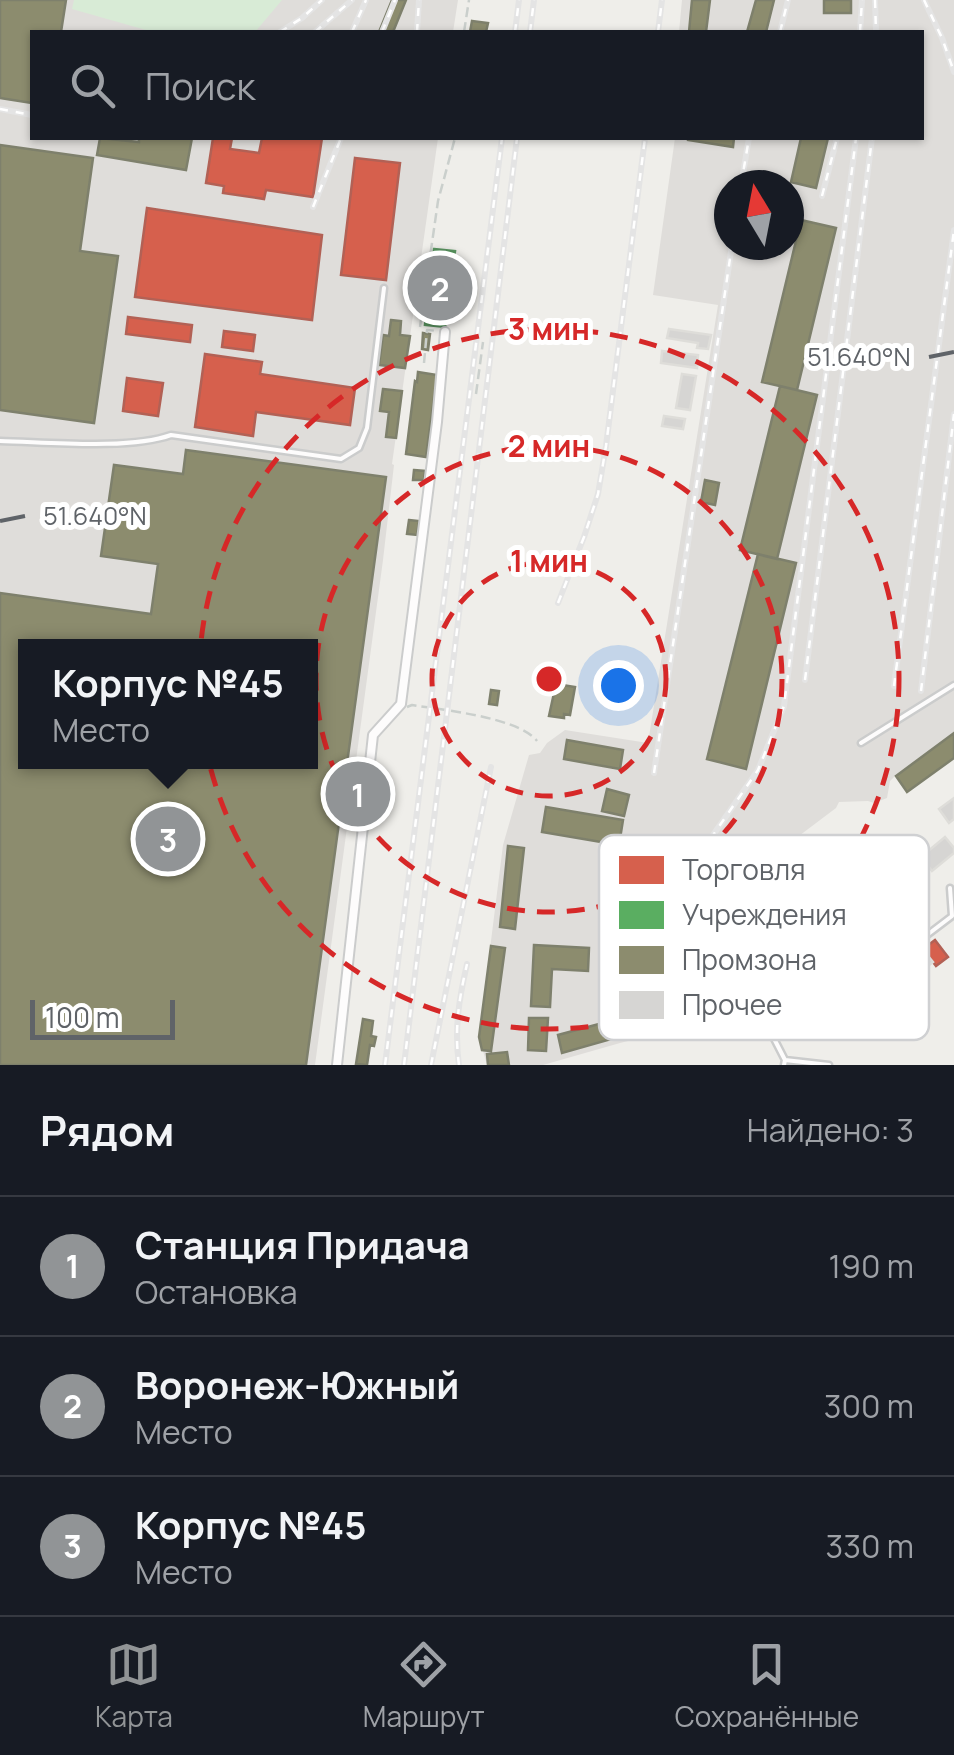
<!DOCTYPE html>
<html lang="ru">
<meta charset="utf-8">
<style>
:root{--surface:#171b24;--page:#242831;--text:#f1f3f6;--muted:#9ea1a6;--line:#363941;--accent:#919496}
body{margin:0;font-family:Manrope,sans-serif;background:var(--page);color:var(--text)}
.compass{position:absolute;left:714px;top:170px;width:90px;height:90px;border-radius:50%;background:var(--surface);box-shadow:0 2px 8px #0004;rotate:350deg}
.scale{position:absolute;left:30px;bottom:25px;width:145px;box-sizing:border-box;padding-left:10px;border:5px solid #5f6368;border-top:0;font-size:28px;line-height:35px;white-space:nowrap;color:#5f6368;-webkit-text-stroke:8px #fff;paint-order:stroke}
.you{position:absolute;left:618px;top:685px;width:35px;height:35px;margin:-25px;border:8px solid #fff;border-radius:50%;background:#1a73e8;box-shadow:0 0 0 15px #1a73e833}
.badge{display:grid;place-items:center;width:65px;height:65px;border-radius:50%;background:var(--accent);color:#fff;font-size:32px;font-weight:700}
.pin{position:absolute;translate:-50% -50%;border:5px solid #fff;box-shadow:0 2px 10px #0006}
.popup{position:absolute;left:18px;top:639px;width:300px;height:130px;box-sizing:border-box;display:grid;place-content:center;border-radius:0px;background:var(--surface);filter:drop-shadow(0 2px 8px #0005);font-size:32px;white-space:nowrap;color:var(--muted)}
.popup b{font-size:38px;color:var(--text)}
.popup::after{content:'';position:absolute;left:50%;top:100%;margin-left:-20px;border:20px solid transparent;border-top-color:var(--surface)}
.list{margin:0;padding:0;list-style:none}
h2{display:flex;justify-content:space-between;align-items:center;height:130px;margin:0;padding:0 40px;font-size:42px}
h2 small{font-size:32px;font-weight:400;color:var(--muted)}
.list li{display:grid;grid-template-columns:65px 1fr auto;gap:30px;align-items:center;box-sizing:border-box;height:140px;padding:0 40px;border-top:2px solid var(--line)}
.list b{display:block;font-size:38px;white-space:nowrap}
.list p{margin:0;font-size:32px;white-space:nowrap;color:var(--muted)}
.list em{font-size:32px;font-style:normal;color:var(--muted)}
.icon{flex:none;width:55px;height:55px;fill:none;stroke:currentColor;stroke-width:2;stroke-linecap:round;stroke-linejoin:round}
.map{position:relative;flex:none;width:954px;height:1065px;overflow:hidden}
.search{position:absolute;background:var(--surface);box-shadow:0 2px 8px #0004;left:30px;right:30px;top:30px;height:110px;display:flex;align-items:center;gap:25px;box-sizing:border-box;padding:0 35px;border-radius:0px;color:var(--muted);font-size:38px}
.sheet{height:550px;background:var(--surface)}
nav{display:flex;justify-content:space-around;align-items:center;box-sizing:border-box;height:140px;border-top:2px solid var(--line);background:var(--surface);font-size:28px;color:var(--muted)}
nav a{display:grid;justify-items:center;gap:5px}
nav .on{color:var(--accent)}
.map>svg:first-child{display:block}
</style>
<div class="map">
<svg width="954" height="1065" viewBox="0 0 954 1065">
<rect width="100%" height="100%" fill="#efeeea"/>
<path fill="#dfddda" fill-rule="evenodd" d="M0,0H458L453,32H32V138H438L392,464L394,465L383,560L315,1065H0ZM26,646H310V762H26Z
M682,0H954V758L907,792L895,776L890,781L887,798L874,803L868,801L839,802L836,808L735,884L799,974L734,1015L620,1043L543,1065H487L479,1037L503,845L529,755L540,753L547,743L565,730L648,743L718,305L653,295L675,138H922V32H679ZM729,185H789V245H729Z"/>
<path fill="#d8ebd6" d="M74,0H282L255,32H153L72,9Z"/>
<path fill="#d6604d" stroke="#b26155" stroke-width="2.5" d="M213,138H232L230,149L259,153L262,138H322L313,197L266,190L264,199L223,193L224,186L206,183Z
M355,158L400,163L386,280L341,275Z
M147,208L322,235L312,320L135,297Z
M128,317L192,325L190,342L126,334Z
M224,331L255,335L253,351L222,347Z
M205,354L262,362L260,374L355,388L350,425L256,412L253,436L195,427Z
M127,378L163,383L158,416L123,411Z
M935,940L948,957L936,966L923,949Z"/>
<path fill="#5aae61" stroke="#5c9863" stroke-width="2.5" d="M434,249L455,251L445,327L425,325Z"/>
<path fill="#8c8c6e" stroke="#7e806c" stroke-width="2.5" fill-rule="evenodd" d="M0,0H66L61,32H32V103L0,98Z
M392,0H406L393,32H379Z
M692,0H710L706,32H689Z
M756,0H774L766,32H747Z
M824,0H851V13H824Z
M472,21L488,23L486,32H470Z
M100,138L139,142V138H192L186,170L97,155Z
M688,138H734L733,147L688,140Z
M801,138H828L816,188L791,182Z
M0,145L93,158L80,251L118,256L94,423L0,410Z
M801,220L836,228L797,390L762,382Z
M391,320L401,321L400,335L410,336L405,368L379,365L383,335L389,336Z
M423,333L430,334L428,350L422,349Z
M418,372L437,375L426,457L406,454L415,381L417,382Z
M780,386L817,395L777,559L740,550Z
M383,389L402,391L396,438L386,437L389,412L380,411Z
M186,450L386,477L306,1065H0V593L151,614L158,564L101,556L114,465L183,474ZM26,646H310V762H26Z
M414,470L425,471L424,480H413Z
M705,480L719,483L715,505L701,502Z
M409,520L419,521L417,535L407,534Z
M758,554L796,563L746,769L707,759Z
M556,684L575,687L570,715L564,714V718L549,716Z
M491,690L499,691L497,705L489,704Z
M954,733V758L907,792L896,776Z
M567,740L623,750L620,769L564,759Z
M607,789L629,795L624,816L602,811Z
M546,807L623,820L619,845L542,832Z
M508,846L524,848L515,929L500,927Z
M730,926L752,953L683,1007L661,980Z
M534,945L589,948L588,971L552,969L550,1007L531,1006Z
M491,946L505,948L491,1051L482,1050L479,1037Z
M782,959L791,974L725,1015L716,1000Z
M529,1018H548L546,1051L528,1050Z
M363,1019L373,1021L371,1036L376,1037L374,1046L370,1045L367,1065L356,1064Z
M610,1021L615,1038L562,1053L558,1035Z
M507,1052L509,1065H488L487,1054Z"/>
<path fill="#d6d5d3" stroke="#deddd9" stroke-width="2.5" d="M669,329L711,335L708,349L697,348L698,343L667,338Z
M662,351L698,355L697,368L661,363Z
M682,374L696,376L690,410L676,408Z
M664,416L685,419L683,429L662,426Z
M954,798V819L949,823L939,809Z
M945,837L954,848V853L932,871L921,857Z
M789,866L802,882L769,907L757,892Z
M924,951L933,962L920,972L922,975L911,983L899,966Z"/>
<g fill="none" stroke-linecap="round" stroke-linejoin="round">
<g stroke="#cbcccc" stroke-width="9">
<path id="lane" d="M0,441C47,442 129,450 171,435L341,459L359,448L367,428L384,288
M861,743L954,685
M851,962L877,973L952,916L950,888
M766,1023L785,1060L784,1065
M785,1060L829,1065"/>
</g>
<g stroke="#cbcccc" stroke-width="12">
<path id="street" d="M337,1065L373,735L401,704L437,422L445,332"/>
</g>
<path stroke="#cacfcc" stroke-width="2.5" stroke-dasharray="10 5" stroke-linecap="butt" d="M464,32L469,0
M420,327L438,201L455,138
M424,363L427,330L438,331
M476,394L483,342
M407,707L412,705C442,710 518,717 537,741"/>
<use href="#lane" stroke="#fdfcfc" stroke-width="4"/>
<use href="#street" stroke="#fdfcfc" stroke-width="8"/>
<g stroke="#e4e4e4" stroke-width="6">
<path id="rail" d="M875,0L876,32
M924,0L942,38L954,72
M280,32L302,18L322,0
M315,32L352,0
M352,32L366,0
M382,32L395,0
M417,32L419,0
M515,32L519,0
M530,32L534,0
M658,32L662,0
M780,32L788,0
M860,32L862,0
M0,109L32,115
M741,185L749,138
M822,196L837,138
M313,207L341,138
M558,603L584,537L598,494L606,446L645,138
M805,680L872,138
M894,686L954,230
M921,691L954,414
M654,773L732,245
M624,954L671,896L758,770L784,706L856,138
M385,1065L502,138
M404,1065L517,138
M431,1065L491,767
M459,1065C454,1029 459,999 467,964"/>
</g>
<use href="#rail" stroke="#fff" stroke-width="2.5" stroke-dasharray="8" stroke-linecap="butt"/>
</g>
<path fill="none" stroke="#5f6368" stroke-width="4" d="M929,357L954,352M0,521L25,516"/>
<g fill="none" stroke="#d62828" stroke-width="5" stroke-dasharray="18 12">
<circle cx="549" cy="679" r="117"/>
<circle cx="549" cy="679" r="233"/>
<circle cx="549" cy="679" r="350"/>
</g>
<rect x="599" y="835" width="330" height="205" rx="15" fill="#fff" stroke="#cfd0d2" stroke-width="2.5"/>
<rect x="619" y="856" width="45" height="28" fill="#d6604d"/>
<rect x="619" y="901" width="45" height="28" fill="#5aae61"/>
<rect x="619" y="946" width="45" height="28" fill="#8c8c6e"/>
<rect x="619" y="991" width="45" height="28" fill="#d6d5d3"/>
<g font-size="28" fill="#5f6368">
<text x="682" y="880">Торговля</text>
<text x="682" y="925">Учреждения</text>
<text x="682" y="970">Промзона</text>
<text x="682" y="1015">Прочее</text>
</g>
<g font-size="25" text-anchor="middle" fill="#5f6368" stroke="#fff" stroke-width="10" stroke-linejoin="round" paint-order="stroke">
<text x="859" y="366">51.640°N</text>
<text x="95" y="525">51.640°N</text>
</g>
<circle cx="549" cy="679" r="15" fill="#d62828" stroke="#fff" stroke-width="5"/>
<g font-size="30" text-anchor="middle" font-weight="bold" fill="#d62828" stroke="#fff" stroke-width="10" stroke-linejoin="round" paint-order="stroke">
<text x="549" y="340">3 мин</text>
<text x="549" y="457">2 мин</text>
<text x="549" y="572">1 мин</text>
</g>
</svg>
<svg class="compass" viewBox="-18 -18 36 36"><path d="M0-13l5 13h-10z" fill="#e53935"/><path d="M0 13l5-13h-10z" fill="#9ea1a6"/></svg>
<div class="scale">100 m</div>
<div class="you"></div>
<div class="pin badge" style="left:358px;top:794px">1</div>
<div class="pin badge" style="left:440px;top:288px">2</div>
<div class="pin badge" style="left:168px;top:839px">3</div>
<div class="popup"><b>Корпус №45</b>Место</div>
<div class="search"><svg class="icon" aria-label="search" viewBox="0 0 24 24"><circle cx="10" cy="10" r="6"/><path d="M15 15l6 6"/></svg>Поиск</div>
</div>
<section class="sheet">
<h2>Рядом<small>Найдено: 3</small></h2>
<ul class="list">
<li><span class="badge">1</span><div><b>Станция Придача</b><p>Остановка</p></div><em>190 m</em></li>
<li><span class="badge">2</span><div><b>Воронеж-Южный</b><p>Место</p></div><em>300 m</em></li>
<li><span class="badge">3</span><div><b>Корпус №45</b><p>Место</p></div><em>330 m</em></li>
</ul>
</section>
<nav>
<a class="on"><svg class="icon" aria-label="map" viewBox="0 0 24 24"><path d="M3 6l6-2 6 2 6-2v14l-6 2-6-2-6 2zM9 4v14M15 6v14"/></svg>Карта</a>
<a><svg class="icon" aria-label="directions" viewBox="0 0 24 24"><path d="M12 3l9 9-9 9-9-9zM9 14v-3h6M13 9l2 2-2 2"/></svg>Маршрут</a>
<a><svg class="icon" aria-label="saved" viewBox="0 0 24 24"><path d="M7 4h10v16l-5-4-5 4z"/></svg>Сохранённые</a>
</nav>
